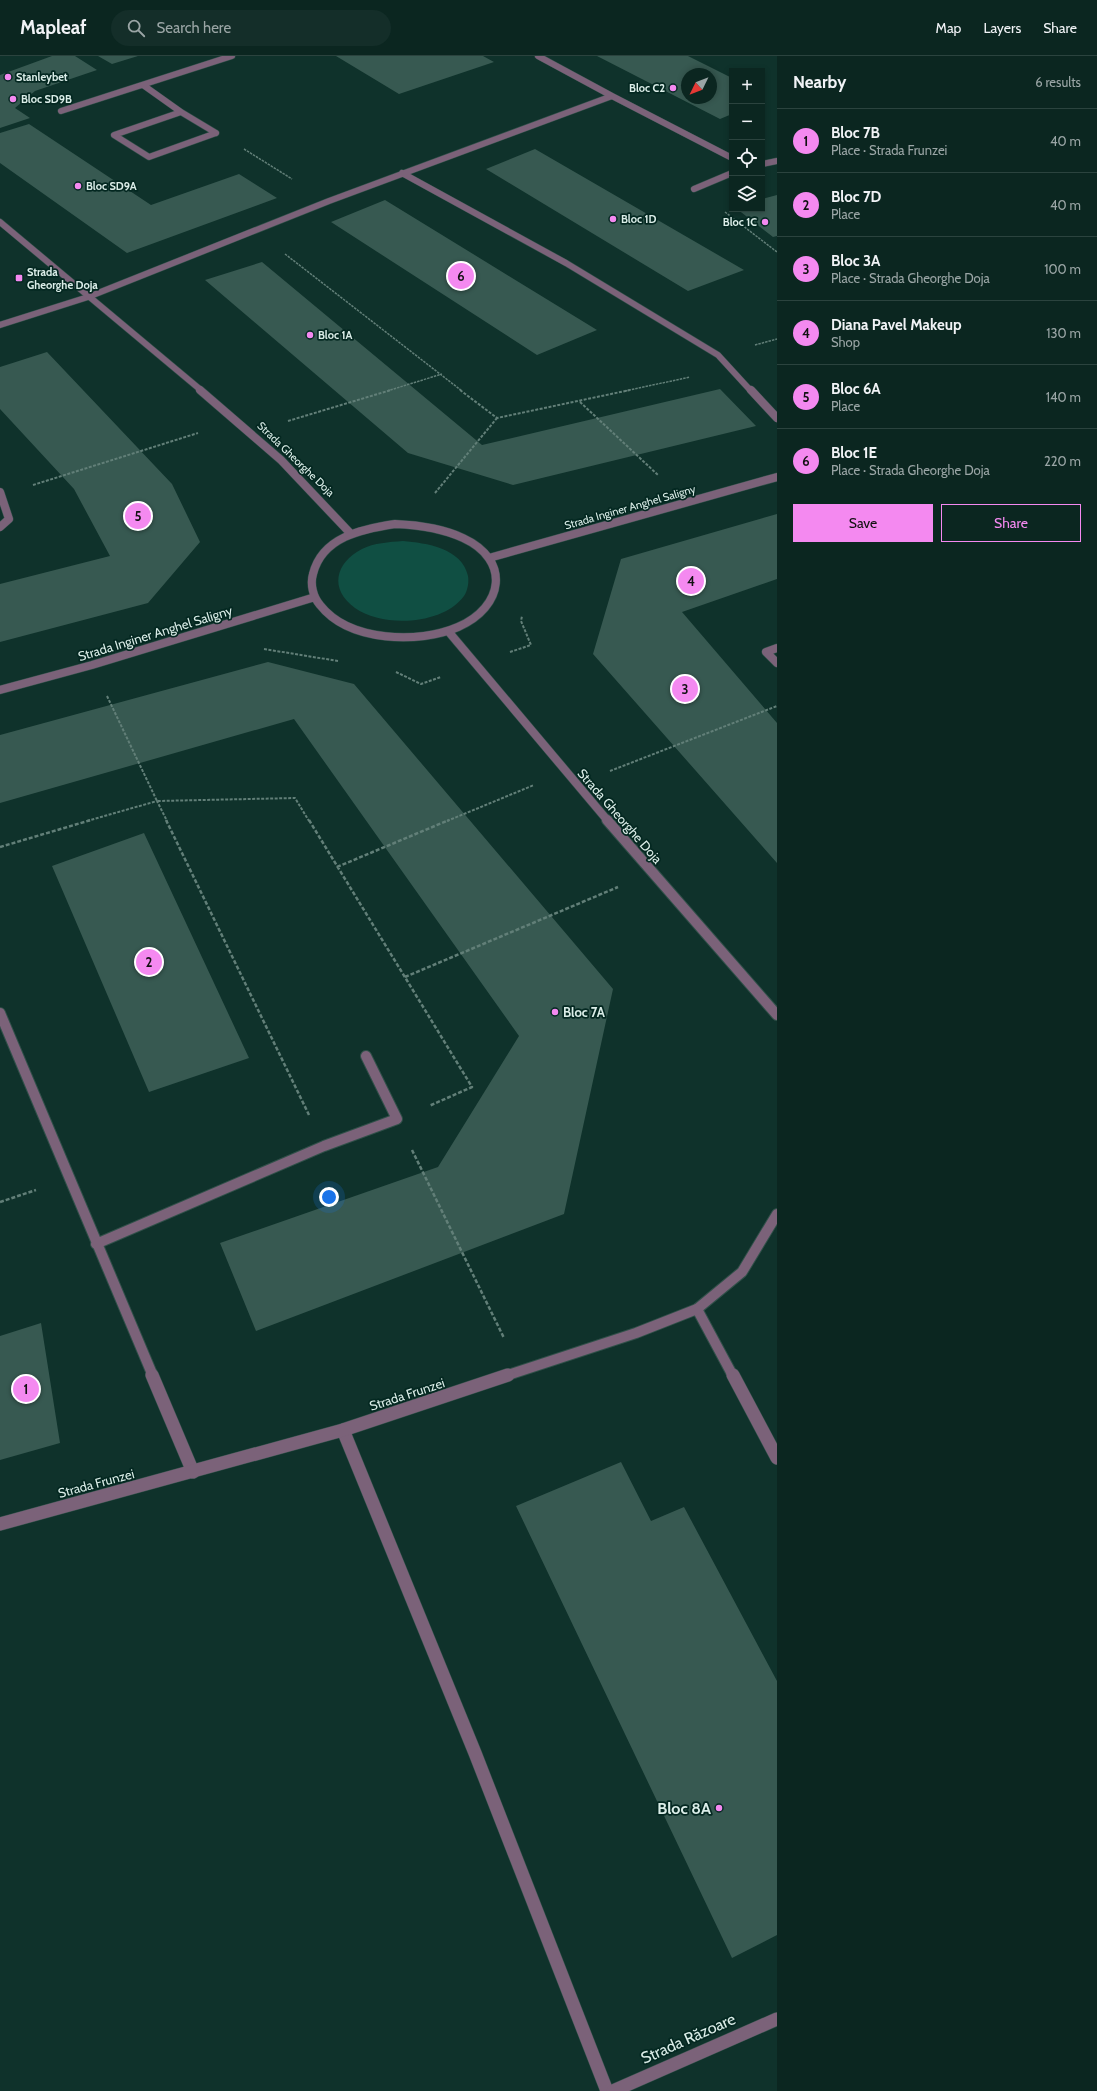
<!DOCTYPE html>
<meta charset="utf-8">
<style>
:root{--surface:#0b2620;--page:#142e29;--text:#f1f3f6;--muted:#9aa5a5;--line:#2b433e;--accent:#f489f0}
body{margin:0;font-family:Cabin,sans-serif;background:var(--page);color:var(--text)}
.controls{position:absolute;right:12px;top:12px;display:grid;overflow:hidden;border-radius:0px;box-shadow:0 2px 6px #0003}
.controls button{width:36px;height:36px;display:grid;place-items:center;padding:0;border:0;border-bottom:1px solid var(--line);background:var(--surface);color:var(--text);font:20px sans-serif}
.compass{position:absolute;left:681px;top:12px;width:36px;height:36px;border-radius:50%;background:var(--surface);box-shadow:0 2px 6px #0003;rotate:227deg}
.you{position:absolute;left:329px;top:1141px;width:14px;height:14px;margin:-10px;border:3px solid #fff;border-radius:50%;background:#1a73e8;box-shadow:0 0 0 6px #1a73e833}
.badge{display:grid;place-items:center;width:26px;height:26px;border-radius:50%;background:var(--accent);color:#111;font-size:13px;font-weight:700}
.pin{position:absolute;translate:-50% -50%;border:2px solid #fff;box-shadow:0 1px 4px #0006}
.list{margin:0;padding:0;list-style:none}
h2{display:flex;justify-content:space-between;align-items:center;height:52px;margin:0;padding:0 16px;font-size:17px}
h2 small{font-size:13px;font-weight:400;color:var(--muted)}
.list li{display:grid;grid-template-columns:26px 1fr auto;gap:12px;align-items:center;box-sizing:border-box;height:64px;padding:0 16px;border-top:1px solid var(--line)}
.list b{display:block;font-size:15px;white-space:nowrap}
.list p{margin:0;font-size:13px;white-space:nowrap;color:var(--muted)}
.list em{font-size:13px;font-style:normal;color:var(--muted)}
.actions{display:flex;gap:8px;padding:12px 16px}
.actions a{flex:1;padding:9px 0;border:1px solid var(--accent);border-radius:0px;text-align:center;font-size:14px;color:var(--accent)}
.actions .main{background:var(--accent);color:#111}
.icon{flex:none;width:22px;height:22px;fill:none;stroke:currentColor;stroke-width:2;stroke-linecap:round;stroke-linejoin:round}
.map{position:relative;flex:none;width:777px;height:2035px;overflow:hidden}
header{display:flex;align-items:center;gap:24px;box-sizing:border-box;height:56px;padding:0 20px;background:var(--surface);border-bottom:1px solid var(--line)}
header strong{font-size:19px}
nav{display:flex;gap:22px;margin-inline-start:auto;font-size:14px}
.search{width:280px;height:36px;background:var(--page);display:flex;align-items:center;gap:10px;box-sizing:border-box;padding:0 14px;border-radius:22px;color:var(--muted);font-size:15px}
main{display:flex}
aside{flex:1;background:var(--surface)}
.map>svg:first-child{display:block}
</style>
<header>
<strong>Mapleaf</strong>
<div class="search"><svg class="icon" aria-label="search" viewBox="0 0 24 24"><circle cx="10" cy="10" r="6"/><path d="M15 15l6 6"/></svg>Search here</div>
<nav><a>Map</a><a>Layers</a><a>Share</a></nav>
</header>
<main>
<div class="map">
<svg width="777" height="2035" viewBox="0 0 777 2035">
<rect width="100%" height="100%" fill="#0f322b"/>
<path fill="#104f43" d="M403,485C426,487 462,492 468,520C469,526 468,534 464,540C443,569 383,572 355,552C329,533 335,507 362,493C374,487 389,486 403,485Z"/>
<path fill="#375951" fill-rule="evenodd" d="M52,0H75L97,14L35,35L15,52L30,62L0,72V19Z
M98,0H138L112,8Z
M336,0H483L494,6L399,38Z
M597,0H688L732,22V58L720,63ZM687,18H711V42H687Z
M29,68L151,149L239,118L277,142L127,197L0,107V77Z
M535,93L744,214L688,235L486,113Z
M777,139V180L773,181L737,153H762V143Z
M385,144L597,274L537,299L331,166Z
M262,206L482,389L720,333L756,370L513,429L408,397L205,224Z
M47,296L172,428L200,486L148,547L0,586V528L110,500L74,433L0,353V311Z
M777,458V523L682,556L777,667V807L593,598L621,503Z
M268,606L354,628L613,933L564,1158L256,1275L220,1187L438,1111L519,980L294,663L0,747V679Z
M144,777L249,1002L149,1036L52,810Z
M41,1267L60,1387L0,1404V1280Z
M621,1406L651,1465L684,1451L777,1625V1879L732,1902L516,1450Z"/>
<g fill="none" stroke-linecap="round" stroke-linejoin="round">
<g stroke="#305049" stroke-width="7">
<path id="service-far3" d="M538,0L612,40
M143,29L181,56L216,77
M61,55L232,0
M181,56L114,79L149,101L216,77
M762,108L777,105
M402,117L566,207L718,299L751,335
M694,133L732,117
M0,269L88,241L329,145L612,40L732,102"/>
</g>
<g stroke="#305049" stroke-width="9">
<path id="service-far2" d="M751,334L777,362
M0,436L9,463L0,471
M777,592L766,596L777,607"/>
</g>
<g stroke="#305049" stroke-width="12">
<path id="service-far1" d="M0,957L153,1320
M96,1188L324,1090L397,1063L366,1000
M697,1253L733,1320"/>
</g>
<g stroke="#305049" stroke-width="14">
<path id="service" d="M152,1319L193,1416
M733,1319L777,1402
M343,1374L475,1697L607,2035"/>
</g>
<g stroke="#305049" stroke-width="12">
<path id="minor-far1" d="M505,1320L636,1277L697,1253L742,1216L777,1158"/>
</g>
<g stroke="#305049" stroke-width="14">
<path id="minor" d="M0,1468L343,1374L508,1319
M613,2035L777,1963"/>
</g>
<g stroke="#305049" stroke-width="7">
<path id="tertiary-far2" d="M0,166L202,335"/>
</g>
<g stroke="#305049" stroke-width="9">
<path id="tertiary-far1" d="M200,334L281,404L351,478
M395,468C418,469 442,472 463,482C511,504 504,551 458,571C419,588 349,586 320,549C313,541 310,528 313,518C322,481 362,473 395,468Z
M489,502L777,421
M448,575L608,765
M0,634L92,609L315,541"/>
</g>
<g stroke="#305049" stroke-width="12">
<path id="tertiary" d="M607,764L777,959"/>
</g>
<path stroke="#627f78" stroke-width="1.5" stroke-dasharray="2.5 1" stroke-linecap="butt" d="M244,93L292,123
M725,156L777,196
M285,198L462,335
M755,289L777,283
M387,335L442,318
M625,335L690,321"/>
<path stroke="#627f78" stroke-width="2" stroke-dasharray="3 1.5" stroke-linecap="butt" d="M460,334L497,362L630,334
M580,346L658,419
M288,365L391,334
M33,429L198,377
M435,437L497,362
M264,593L338,605
M510,596L531,589L521,565L522,560
M396,616L421,628L441,621
M107,640L157,745L295,742L309,765
M610,715L777,650
M87,765L157,745L167,765
M447,765L534,729"/>
<path stroke="#627f78" stroke-width="2.5" stroke-dasharray="4 2" stroke-linecap="butt" d="M166,764L309,1059
M309,764L472,1031L429,1050
M0,791L91,764
M337,811L449,764
M405,921L618,831
M412,1094L504,1282
M0,1146L36,1134"/>
<use href="#service-far3" stroke="#7b6279" stroke-width="6"/>
<use href="#service-far2" stroke="#7b6279" stroke-width="8"/>
<use href="#service-far1" stroke="#7b6279" stroke-width="10"/>
<use href="#service" stroke="#7b6279" stroke-width="13"/>
<use href="#minor-far1" stroke="#7b6279" stroke-width="10"/>
<use href="#minor" stroke="#7b6279" stroke-width="13"/>
<use href="#tertiary-far2" stroke="#7b6279" stroke-width="6"/>
<use href="#tertiary-far1" stroke="#7b6279" stroke-width="8"/>
<use href="#tertiary" stroke="#7b6279" stroke-width="10"/>
</g>
<g fill="#f489f0" stroke="#042821" stroke-width="1.5">
<circle cx="8" cy="21" r="4"/>
<circle cx="673" cy="32" r="4"/>
<circle cx="13" cy="43" r="4"/>
<circle cx="78" cy="130" r="4"/>
<circle cx="613" cy="163" r="4"/>
<circle cx="765" cy="166" r="4"/>
<rect x="15" y="218" width="8" height="8" rx="2"/>
<circle cx="310" cy="279" r="4"/>
<circle cx="555" cy="956" r="4"/>
<circle cx="719" cy="1752" r="4"/>
</g>
<g text-anchor="middle" stroke-width="3.5" stroke-linejoin="round" paint-order="stroke">
<g font-size="11" font-weight="bold" fill="#dbede8" stroke="#042821" text-anchor="start">
<text x="16" y="25">Stanleybet</text>
<text x="665" y="36" text-anchor="end">Bloc C2</text>
<text x="21" y="47">Bloc SD9B</text>
<text x="86" y="134">Bloc SD9A</text>
<text x="621" y="167">Bloc 1D</text>
<text x="757" y="170" text-anchor="end">Bloc 1C</text>
<text x="27" y="220">Strada<tspan x="27" dy="13">Gheorghe Doja</tspan></text>
<text x="318" y="283">Bloc 1A</text>
</g>
<g font-size="11" fill="#dbede8" stroke="#042821">
<text transform="translate(296 403) rotate(44)" y="4">Strada Gheorghe Doja</text>
<text transform="translate(630 451) rotate(-16)" y="4">Strada Inginer Anghel Saligny</text>
</g>
<g font-size="13" fill="#dbede8" stroke="#042821">
<text transform="translate(155 577) rotate(-17)" y="5">Strada Inginer Anghel Saligny</text>
<text transform="translate(620 760) rotate(49)" y="5">Strada Gheorghe Doja</text>
<text transform="translate(407 1338) rotate(-18)" y="5">Strada Frunzei</text>
<text transform="translate(96 1427) rotate(-15)" y="5">Strada Frunzei</text>
</g>
<g font-size="13" font-weight="bold" fill="#dbede8" stroke="#042821" text-anchor="start">
<text x="563" y="961">Bloc 7A</text>
</g>
<g font-size="16" font-weight="bold" fill="#dbede8" stroke="#042821" text-anchor="end">
<text x="711" y="1758">Bloc 8A</text>
</g>
<g font-size="16" fill="#dbede8" stroke="#042821">
<text transform="translate(688 1982) rotate(-24)" y="6">Strada Răzoare</text>
</g>
</g>
</svg>
<div class="controls">
<button>+</button>
<button>−</button>
<button><svg class="icon" aria-label="locate" viewBox="0 0 24 24"><circle cx="12" cy="12" r="6"/><path d="M12 2v4M12 18v4M2 12h4M18 12h4"/></svg></button>
<button><svg class="icon" aria-label="layers" viewBox="0 0 24 24"><path d="M12 4l9 5-9 5-9-5zM3 14l9 5 9-5"/></svg></button>
</div>
<svg class="compass" viewBox="-18 -18 36 36"><path d="M0-13l5 13h-10z" fill="#e53935"/><path d="M0 13l5-13h-10z" fill="#9aa5a5"/></svg>
<div class="you"></div>
<div class="pin badge" style="left:26px;top:1333px">1</div>
<div class="pin badge" style="left:149px;top:906px">2</div>
<div class="pin badge" style="left:685px;top:633px">3</div>
<div class="pin badge" style="left:691px;top:525px">4</div>
<div class="pin badge" style="left:138px;top:460px">5</div>
<div class="pin badge" style="left:461px;top:220px">6</div>
</div>
<aside>
<h2>Nearby<small>6 results</small></h2>
<ul class="list">
<li><span class="badge">1</span><div><b>Bloc 7B</b><p>Place · Strada Frunzei</p></div><em>40 m</em></li>
<li><span class="badge">2</span><div><b>Bloc 7D</b><p>Place</p></div><em>40 m</em></li>
<li><span class="badge">3</span><div><b>Bloc 3A</b><p>Place · Strada Gheorghe Doja</p></div><em>100 m</em></li>
<li><span class="badge">4</span><div><b>Diana Pavel Makeup</b><p>Shop</p></div><em>130 m</em></li>
<li><span class="badge">5</span><div><b>Bloc 6A</b><p>Place</p></div><em>140 m</em></li>
<li><span class="badge">6</span><div><b>Bloc 1E</b><p>Place · Strada Gheorghe Doja</p></div><em>220 m</em></li>
</ul>
<div class="actions"><a class="main">Save</a><a>Share</a></div>
</aside>
</main>
